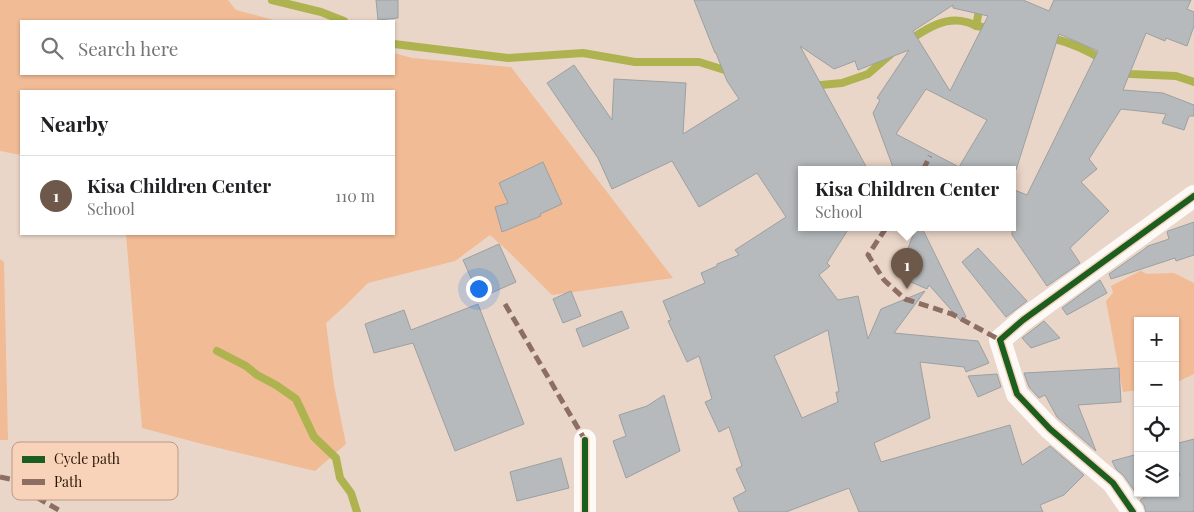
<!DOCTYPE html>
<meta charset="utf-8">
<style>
:root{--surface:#fff;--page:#f6f6f6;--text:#202124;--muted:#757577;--line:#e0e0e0;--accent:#6d5849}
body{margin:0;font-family:"Playfair Display",serif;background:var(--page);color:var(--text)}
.controls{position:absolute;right:15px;bottom:15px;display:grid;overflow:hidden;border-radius:0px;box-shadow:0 1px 4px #0004}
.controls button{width:45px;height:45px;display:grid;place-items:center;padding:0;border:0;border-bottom:1px solid var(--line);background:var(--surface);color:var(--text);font:25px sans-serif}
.you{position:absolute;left:478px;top:288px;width:18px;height:18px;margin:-12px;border:4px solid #fff;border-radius:50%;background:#1a73e8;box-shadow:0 0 0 8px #1a73e833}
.badge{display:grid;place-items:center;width:32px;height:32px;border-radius:50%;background:var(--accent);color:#fff;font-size:16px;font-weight:700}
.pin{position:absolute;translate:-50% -41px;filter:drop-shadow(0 1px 2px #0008)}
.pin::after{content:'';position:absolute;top:26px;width:18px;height:15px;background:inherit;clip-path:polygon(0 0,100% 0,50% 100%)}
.popup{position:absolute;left:798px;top:166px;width:218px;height:65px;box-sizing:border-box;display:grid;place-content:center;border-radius:0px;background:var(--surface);filter:drop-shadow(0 1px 4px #0005);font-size:16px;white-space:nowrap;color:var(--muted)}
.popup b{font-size:19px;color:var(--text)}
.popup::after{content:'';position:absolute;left:50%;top:100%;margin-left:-10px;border:10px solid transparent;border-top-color:var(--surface)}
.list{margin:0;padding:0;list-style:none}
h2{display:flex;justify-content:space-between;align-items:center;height:65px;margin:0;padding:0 20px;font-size:21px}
h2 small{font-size:16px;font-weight:400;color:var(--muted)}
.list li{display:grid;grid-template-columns:32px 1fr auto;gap:15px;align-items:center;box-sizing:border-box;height:80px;padding:0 20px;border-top:1px solid var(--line)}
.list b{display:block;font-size:19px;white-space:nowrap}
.list p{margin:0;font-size:16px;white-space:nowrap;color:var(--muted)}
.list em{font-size:16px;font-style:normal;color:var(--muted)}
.icon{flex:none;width:28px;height:28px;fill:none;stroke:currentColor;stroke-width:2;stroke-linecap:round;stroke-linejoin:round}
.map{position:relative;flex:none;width:1194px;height:512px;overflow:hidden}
.search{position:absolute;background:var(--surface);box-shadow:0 1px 4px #0004;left:20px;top:20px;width:375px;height:55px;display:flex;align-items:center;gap:12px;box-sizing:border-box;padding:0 18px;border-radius:0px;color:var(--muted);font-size:19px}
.panel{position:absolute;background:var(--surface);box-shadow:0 1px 4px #0004;left:20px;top:90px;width:375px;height:145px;border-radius:0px}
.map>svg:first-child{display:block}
</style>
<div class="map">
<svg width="1194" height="512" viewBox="0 0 1194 512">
<rect width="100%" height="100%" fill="#ead6c8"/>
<path fill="#f0bb95" d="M0,0H228L236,10L277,21H21V74H394V53L412,58L511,67L673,278L552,295L510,253L490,235L455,261L368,283L346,305L326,323L334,385L346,444L315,471L206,445L142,428L126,234H394V91H21V155L0,151Z
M0,259L4,262L8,440H0Z
M1146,268L1141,271L1147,274L1174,273L1194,283V374L1175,383V321H1138V390L1123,392L1106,301L1113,293L1111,286Z"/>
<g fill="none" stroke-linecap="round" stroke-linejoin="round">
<path stroke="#aeb350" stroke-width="8" d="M272,0L321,12L344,21
M976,26L981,0
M1048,37C1068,42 1087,49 1104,61
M908,41C925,30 944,16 966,22C970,22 973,25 977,26C982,27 987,28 992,28
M394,44L508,58L583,53L635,62H699L731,72
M1120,70L1130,74L1176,76L1194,82
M811,86L842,83L868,74L891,54
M217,351L246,366L257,375L276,385L296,399L314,437L336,458L340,478L351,493L357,512"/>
</g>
<path fill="#b6babc" stroke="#9ca0a1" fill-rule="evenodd" d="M376,0H398V18L378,20Z
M694,0H1023L1049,11L1054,0H1191L1187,9L1194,12V26L1187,46L1166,38L1165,41L1146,33L1123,90L1163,93L1194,105V116H1189L1184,130L1162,123L1166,114L1121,109L1089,159L1097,169L1081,182L1109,211L1070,248L1080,263L1047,286L1012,235V189L1027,195L1098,51L1059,34L1016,170H894L873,113L880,100L877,98L909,50L858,70L855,61L834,69L800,46L868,170H802V228H849L827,263L830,266L819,275L838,300L858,296L868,339L881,309L925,291L894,333L978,341L989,363L966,372L964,367L920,362L930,418L874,443L881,462L1010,425L1022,465L1050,446L1084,475L1064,495L1040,505L1043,512H859L849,488L786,512H739L733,498L746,491L736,469L742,466L729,427L719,432L705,402L712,399L699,356L687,362L668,321L671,320L663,301L705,283L701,273L717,266V264L739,255L735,250L786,217L757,173L699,207L672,161L612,189L598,158L547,83L574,65L612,120L614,79L686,83L683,134L739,99L727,81L716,53H715ZM953,5V8L988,16L950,91L913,31ZM926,89L987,120L959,167L896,134ZM828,330L839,392H836L838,402L802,418L774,356Z
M543,162L562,204L540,214L541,216L502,232L495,207L508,203L499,183Z
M1194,222V255L1176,261L1175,258L1111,279L1109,274L1143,250L1148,246L1169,239L1167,232L1168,231Z
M916,228H922L966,317L961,321L929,285L927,289L897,276Z
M499,244L516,282L480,298L463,260Z
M978,248L1027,301L1006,317L962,262Z
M1100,280L1107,293L1067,315L1062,308Z
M571,291L581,316L563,323L553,299Z
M478,304L524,424L455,451L413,343L374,353L365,324L404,310L411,330Z
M622,311L629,328L583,347L576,329Z
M1044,321L1060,338L1031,348L1022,338Z
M1119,368L1121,402L1078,405L1096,451L1057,417L1045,395L1039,398L1029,387L1024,373Z
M997,374L1001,387L978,397L968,376Z
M664,395L680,451L626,478L613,441L626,436L619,415L647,406Z
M1194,439V512H1146L1144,505L1140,500L1151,493H1175V479L1180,476L1175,460V444Z
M1138,454V496L1124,476L1116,469L1112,461Z
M561,458L569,488L517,501L510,472Z"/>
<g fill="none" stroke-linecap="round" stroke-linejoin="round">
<path stroke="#fcf9f7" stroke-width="22" d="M585,512V440
M1133,512L1113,483L1050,429L1017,394L1000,340L1023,320L1194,196"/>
<path stroke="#8d6e63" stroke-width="5" stroke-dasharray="10 5" stroke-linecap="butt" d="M923,170L930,156
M886,228L868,255L884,280L905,299L952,314L1000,340
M505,304L585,440
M0,477L10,479L26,484L31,494L62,512"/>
<g stroke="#f8d3ba" stroke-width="9">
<path id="cycleway" d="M585,512V440
M1133,512L1113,483L1050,429L1017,394L1000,340L1023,320L1194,196"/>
</g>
<use href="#cycleway" stroke="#1b5e20" stroke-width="6"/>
</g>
<rect x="12" y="442" width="166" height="58" rx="8" fill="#f8d3ba" stroke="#ba9a83" stroke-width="1"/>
<rect x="22" y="456" width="23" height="7" fill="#1b5e20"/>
<rect x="22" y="479" width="23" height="6" fill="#8d6e63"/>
<g font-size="14" fill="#291404">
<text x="54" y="464">Cycle path</text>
<text x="54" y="487">Path</text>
</g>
</svg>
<div class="controls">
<button>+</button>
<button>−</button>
<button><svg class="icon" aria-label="locate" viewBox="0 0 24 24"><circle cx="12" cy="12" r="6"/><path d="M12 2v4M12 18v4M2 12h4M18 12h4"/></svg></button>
<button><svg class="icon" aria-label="layers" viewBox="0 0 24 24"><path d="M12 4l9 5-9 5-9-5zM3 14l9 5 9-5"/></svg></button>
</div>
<div class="you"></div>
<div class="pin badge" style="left:907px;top:289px">1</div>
<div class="popup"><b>Kisa Children Center</b>School</div>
<div class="search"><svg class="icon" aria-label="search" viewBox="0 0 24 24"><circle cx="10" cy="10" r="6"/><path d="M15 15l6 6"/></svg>Search here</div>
<section class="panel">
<h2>Nearby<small></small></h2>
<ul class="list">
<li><span class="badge">1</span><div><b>Kisa Children Center</b><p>School</p></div><em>110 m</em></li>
</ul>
</section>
</div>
